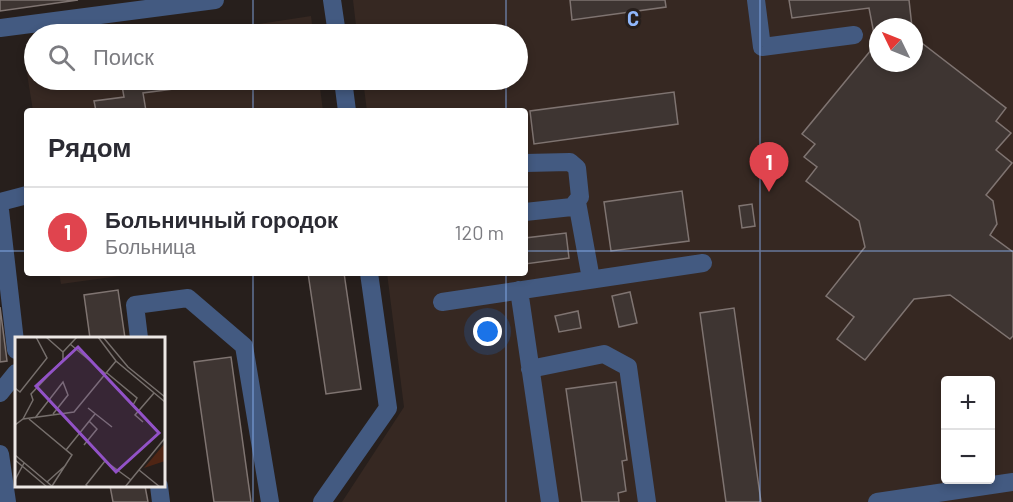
<!DOCTYPE html>
<html lang="ru">
<meta charset="utf-8">
<style>
:root{--surface:#fff;--page:#f7f7f7;--text:#2b2b33;--muted:#7c7c81;--line:#e1e1e2;--accent:#0f766e}
body{margin:0;font-family:Barlow,sans-serif;background:var(--page);color:var(--text)}
.controls{position:absolute;right:18px;bottom:18px;display:grid;overflow:hidden;border-radius:6px;box-shadow:0 3px 9px #0003}
.controls button{width:54px;height:54px;display:grid;place-items:center;padding:0;border:0;border-bottom:2px solid var(--line);background:var(--surface);color:var(--text);font:30px sans-serif}
.compass{position:absolute;left:869px;top:18px;width:54px;height:54px;border-radius:50%;background:var(--surface);box-shadow:0 3px 9px #0003;rotate:313deg}
.you{position:absolute;left:488px;top:332px;width:21px;height:21px;margin:-15px;border:4px solid #fff;border-radius:50%;background:#1a73e8;box-shadow:0 0 0 9px #1a73e833}
.badge{display:grid;place-items:center;width:39px;height:39px;border-radius:50%;background:var(--accent);color:#fff;font-size:20px;font-weight:700}
.pin{position:absolute;translate:-50% -50px;filter:drop-shadow(0 2px 3px #0008)}
.pin::after{content:'';position:absolute;top:32px;width:21px;height:18px;background:inherit;clip-path:polygon(0 0,100% 0,50% 100%)}
.list{margin:0;padding:0;list-style:none}
h2{display:flex;justify-content:space-between;align-items:center;height:78px;margin:0;padding:0 24px;font-size:26px}
h2 small{font-size:20px;font-weight:400;color:var(--muted)}
.list li{display:grid;grid-template-columns:39px 1fr auto;gap:18px;align-items:center;box-sizing:border-box;height:90px;padding:0 24px;border-top:2px solid var(--line)}
.list b{display:block;font-size:22px;white-space:nowrap}
.list p{margin:0;font-size:20px;white-space:nowrap;color:var(--muted)}
.list em{font-size:20px;font-style:normal;color:var(--muted)}
.icon{flex:none;width:33px;height:33px;fill:none;stroke:currentColor;stroke-width:2;stroke-linecap:round;stroke-linejoin:round}
.map{position:relative;flex:none;width:1013px;height:502px;overflow:hidden}
.search{position:absolute;background:var(--surface);box-shadow:0 3px 9px #0003;left:24px;top:24px;width:504px;height:66px;display:flex;align-items:center;gap:15px;box-sizing:border-box;padding:0 21px;border-radius:33px;color:var(--muted);font-size:22px}
.panel{position:absolute;background:var(--surface);box-shadow:0 3px 9px #0003;left:24px;top:108px;width:504px;height:168px;border-radius:6px}
.map>svg:first-child{display:block}
</style>
<div class="map">
<svg width="1013" height="502" viewBox="0 0 1013 502">
<rect width="100%" height="100%" fill="#271f1c"/>
<path fill="#362822" fill-rule="evenodd" d="M353,0H1013V502H342L404,407L387,273H525V111H367L363,80H518V34H357ZM878,27H914V63H878ZM946,380H990V480H946Z
M311,16L313,34H193H194Z
M34,59V80H319L323,111H33L25,61Z
M59,273H141L61,284Z"/>
<path fill="#3e3532" stroke="#7f7471" stroke-width="1.5" d="M0,0H78L0,11Z
M570,0H665L666,7L572,20Z
M789,0H909L912,27H878V63H914V37L1006,108L996,121L1011,133L996,150L1012,163L986,195L993,201L997,224L990,235L1013,252V336L1010,339L950,295L914,299L865,360L837,339L854,317L826,296L865,247L859,221L806,181L817,167L804,157L815,144L802,134L876,44L869,8L792,18Z
M121,80H172L173,89L143,93L146,111H96L94,101L124,97Z
M674,92L678,124L534,144L530,111Z
M682,191L689,241L611,251L604,202Z
M752,204L755,226L742,228L739,206Z
M566,233L569,258L525,264V238Z
M308,273H344L361,389L326,394Z
M118,290L125,338H90L84,295Z
M630,292L637,323L619,327L612,296Z
M0,307L7,361L0,362Z
M734,308L761,502H726L700,313Z
M578,311L581,328L559,332L555,316Z
M231,357L251,502H214L194,362Z
M616,382L627,460L622,461L626,491L618,493L619,502H582L566,389Z
M110,486H145L148,502H113Z"/>
<g fill="none" stroke-linecap="round" stroke-linejoin="round">
<path stroke="#435a81" stroke-width="18" d="M332,0L337,34
M756,0L762,47L854,35
M0,28L215,0
M343,80L347,111
M525,163L570,162L577,168L580,197L572,207L525,212
M0,202L27,195
M577,202L591,279
M0,210L16,350
M519,290L550,502
M442,302L703,263
M139,338L135,305L188,298L244,346L270,502
M530,369L604,354L628,367L647,502
M0,393L16,373
M0,454L7,502
M159,486L161,502
M322,502L388,408L369,273
M877,502L1013,482"/>
</g>
<path fill="none" stroke="#90b8fd" stroke-width="1.5" stroke-opacity="0.55" d="M253,0V34M506,0V34M760,0V502M253,80V111M506,80V111M0,251H27M525,251H1013M253,273V502M506,273V502"/>
<g transform="translate(15 337)">
<rect width="150" height="150" fill="#271f1c"/>
<path d="M150,106V124L129,131Z" fill="#4f2514"/>
<path fill="none" stroke="#766f6c" stroke-width="1.5" d="M83,0L101,24L150,65M88,0L113,30L150,60M55,7L91,37M48,15L62,0M92,36L122,61L118,68M0,51L5,55L32,21L21,0M73,71L97,90M20,81L48,45L53,58L38,77M8,82L18,63L16,57L48,23V15L31,0M14,82L57,118L37,149M128,85L120,78L139,56M0,88L8,82L59,75L101,24M69,108L82,92L74,84M51,113L80,77M0,118L38,150M0,123L32,150M124,133L145,150M0,143L9,126M32,145L51,128M73,150L71,148L90,124L116,143M110,150L150,101"/>
<path fill="#9252c7" fill-opacity="0.15" stroke="#9252c7" stroke-width="3" d="M63,10L144,96L101,135L21,49Z"/>
<rect width="150" height="150" fill="none" stroke="#ede8e5" stroke-width="3"/>
</g>
<g font-size="20" text-anchor="middle" font-weight="bold" fill="#90b8fd" stroke="#271f1c" stroke-width="6" stroke-linejoin="round" paint-order="stroke">
<text x="633" y="26">C</text>
</g>
</svg>
<div class="controls">
<button>+</button>
<button>−</button>
</div>
<svg class="compass" viewBox="-18 -18 36 36"><path d="M0-13l5 13h-10z" fill="#e53935"/><path d="M0 13l5-13h-10z" fill="#7c7c81"/></svg>
<div class="you"></div>
<div class="pin badge" style="left:769px;top:192px;background:#e0444e">1</div>
<div class="search"><svg class="icon" aria-label="search" viewBox="0 0 24 24"><circle cx="10" cy="10" r="6"/><path d="M15 15l6 6"/></svg>Поиск</div>
<section class="panel">
<h2>Рядом<small></small></h2>
<ul class="list">
<li><span class="badge" style="background:#e0444e">1</span><div><b>Больничный городок</b><p>Больница</p></div><em>120 m</em></li>
</ul>
</section>
</div>
